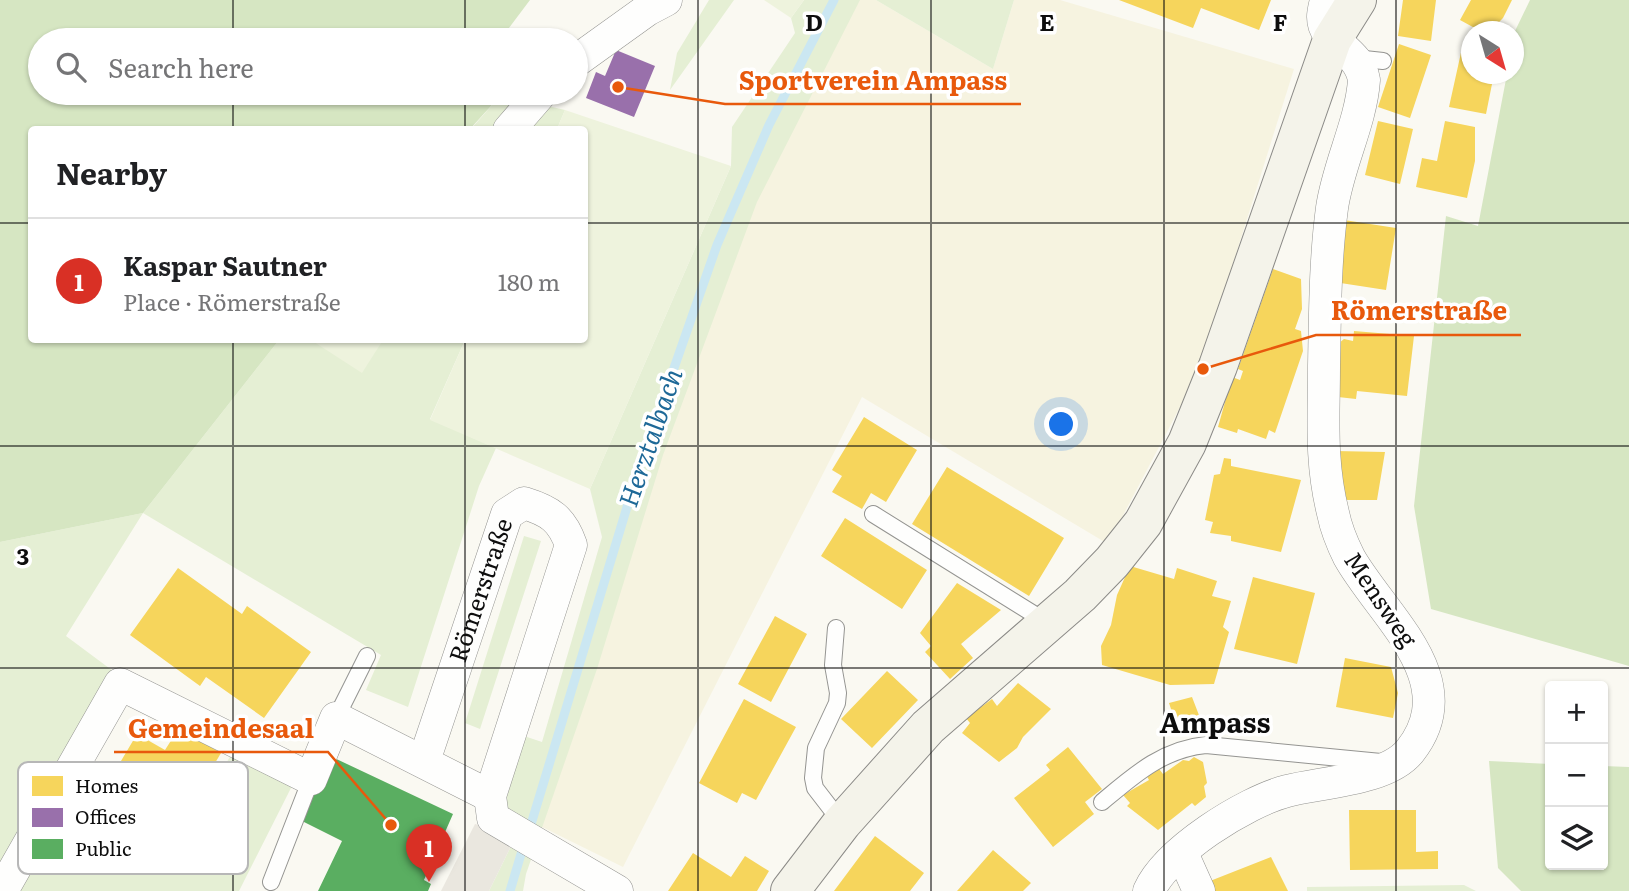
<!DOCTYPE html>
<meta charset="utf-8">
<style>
:root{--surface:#fff;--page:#f2f2f2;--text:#202124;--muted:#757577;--line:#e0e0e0;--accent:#d93025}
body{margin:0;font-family:Literata,serif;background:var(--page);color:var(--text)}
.controls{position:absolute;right:21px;bottom:21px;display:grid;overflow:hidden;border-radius:7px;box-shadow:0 2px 5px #0004}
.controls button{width:63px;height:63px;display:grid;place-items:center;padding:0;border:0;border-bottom:2px solid var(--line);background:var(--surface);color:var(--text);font:35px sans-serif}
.compass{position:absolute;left:1461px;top:21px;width:63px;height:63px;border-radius:50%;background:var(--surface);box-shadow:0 2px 5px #0004;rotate:143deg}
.you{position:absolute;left:1062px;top:425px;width:24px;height:24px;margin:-18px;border:5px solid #fff;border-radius:50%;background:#1a73e8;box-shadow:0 0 0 10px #1a73e833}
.badge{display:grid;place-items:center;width:46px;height:46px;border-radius:50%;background:var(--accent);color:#fff;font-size:23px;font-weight:700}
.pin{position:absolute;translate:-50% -58px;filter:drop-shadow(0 2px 4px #0008)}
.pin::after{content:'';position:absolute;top:37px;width:24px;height:21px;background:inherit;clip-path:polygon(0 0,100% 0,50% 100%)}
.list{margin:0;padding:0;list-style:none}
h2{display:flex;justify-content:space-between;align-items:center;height:91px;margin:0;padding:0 28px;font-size:30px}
h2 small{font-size:23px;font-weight:400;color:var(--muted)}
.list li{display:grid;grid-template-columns:46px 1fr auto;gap:21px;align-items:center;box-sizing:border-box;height:126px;padding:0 28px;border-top:2px solid var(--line)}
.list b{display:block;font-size:26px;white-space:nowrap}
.list p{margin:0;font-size:23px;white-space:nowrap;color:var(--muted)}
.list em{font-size:23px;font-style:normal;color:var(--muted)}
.icon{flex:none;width:38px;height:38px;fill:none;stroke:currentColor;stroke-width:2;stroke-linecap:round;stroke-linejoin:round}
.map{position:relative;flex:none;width:1629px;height:891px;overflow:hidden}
.search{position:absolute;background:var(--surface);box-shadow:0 2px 5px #0004;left:28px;top:28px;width:560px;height:77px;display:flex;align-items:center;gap:18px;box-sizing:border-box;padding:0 24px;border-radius:38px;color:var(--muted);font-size:26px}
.panel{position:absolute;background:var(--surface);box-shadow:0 2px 5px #0004;left:28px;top:126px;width:560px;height:217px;border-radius:7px}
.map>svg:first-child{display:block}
</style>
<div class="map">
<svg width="1629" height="891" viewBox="0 0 1629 891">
<rect width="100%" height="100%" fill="#faf9f2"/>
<path fill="#f6f3e0" d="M836,0H876L993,69L1014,0H1060L1294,69L1200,369L1108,544L862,397L623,867L534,823L637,474Z"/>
<path fill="#e5efd4" d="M709,0H734L670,90L677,53Z
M804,0H860L757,202L663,455L597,669L526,874L523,891H489L516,836L502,804L524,736L542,742L602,537L590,489L731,166L732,127L795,33L791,18Z
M876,0H1014L993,69Z
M501,95L565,110L557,129L470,130Z
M279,340H465L430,419L496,448L479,486L408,707L366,690L381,655L143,513L66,636L113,671L42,795L163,870L231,755L292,786L239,891H0V542L143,513Z
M524,536L541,541L480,729L465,723Z
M1464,885L1476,891H1307V887Z"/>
<path fill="#d6e6c2" d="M0,0H530L500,40H40V93H493L501,95L470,129L32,130V340H279L143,513L0,542Z
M1530,0H1629V666L1431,609L1414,506L1446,216L1478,226L1507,74H1514L1515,31Z
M1489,761L1550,764V865H1603V766L1629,767V891H1521L1498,868Z"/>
<path fill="#eef3dd" d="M764,0H804L791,18Z
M565,110L731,166L590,489L430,420L465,340H584V130L557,129Z
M311,340H383L362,373Z"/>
<path fill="#eae7df" d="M475,824L516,836L489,891H441Z"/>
<path fill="#f6d55c" d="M1119,0H1271L1259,30L1201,8L1193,28Z
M1403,0H1436L1431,41L1398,36Z
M1471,0H1512L1503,18L1489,32H1482L1460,20Z
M1399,44L1431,55L1410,118L1378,107Z
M1462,48L1472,50V74H1494L1486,114L1449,107Z
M1378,121L1413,129L1400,184L1365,175Z
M1445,121L1475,127V161L1467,198L1416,187L1422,158L1437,161Z
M1344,220L1396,228L1386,290L1334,282Z
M1273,269L1301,279L1302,309L1295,329L1301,331L1303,351L1275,433L1269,430L1266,439L1238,429L1237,433L1218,427L1232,377L1240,380L1243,371L1238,369Z
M1354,331L1414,336L1407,396L1357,391L1356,399L1338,397L1339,343L1344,339L1353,341Z
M864,417L917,450L886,502L871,493L862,509L832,492L842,476L832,470Z
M1335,451L1385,452L1377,500H1335Z
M1224,458L1231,459V466L1301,480L1281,552L1231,541V536L1210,533L1213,522L1205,520L1214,475L1220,474Z
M947,467L1064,538L1029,596L912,524Z
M845,518L927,570L902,609L821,556Z
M1130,566L1174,579L1177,568L1217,581L1212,596L1231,601L1223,627L1229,632L1214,684L1170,685L1102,665L1101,646L1111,625L1117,595Z
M178,568L242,614L247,606L311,652L264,718L206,677L200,686L130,635Z
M1253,577L1315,593L1297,664L1234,649Z
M957,583L1001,610L961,644L973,658L950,679L925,652L931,646L920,633Z
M775,616L807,634L771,702L738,684Z
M1345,658L1391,667L1398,693L1393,718L1336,707Z
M887,671L918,700L872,748L841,719Z
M1018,683L1051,709L1023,737L1017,748L999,762L962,733L970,723L966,718L992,699L997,706Z
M1192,697L1202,723L1173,731L1166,717L1173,715L1169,703Z
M744,699L796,727L756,800L742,793L737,803L699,783Z
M179,728L221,753L172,835L102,793L137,734L165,750Z
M1068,747L1102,789L1085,802L1094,814L1053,847L1014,798L1050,770L1046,765Z
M1194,757L1203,762L1207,783L1204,786L1206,797L1195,806L1192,803L1158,830L1127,806L1130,803L1123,795L1149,780L1145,773L1156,765L1163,774L1183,760L1189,761Z
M1349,810H1416V852L1438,851V869L1350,870Z
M875,836L924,873L910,891H834Z
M993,850L1031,883L1023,891H957Z
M693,853L731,877L745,856L769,871L757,891H668Z
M1271,857L1288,891H1214L1210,881Z"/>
<path fill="#9970ab" d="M616,50L655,66L634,117L586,98L596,72L605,76Z"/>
<path fill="#5aae61" d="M330,756L453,814L424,880L431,884L428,891H318L342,841L300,820Z"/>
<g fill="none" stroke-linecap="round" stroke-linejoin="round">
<path stroke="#cbe7f2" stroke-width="9" d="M529,831L637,474L717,245L769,125L834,0
M510,891L524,844"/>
<g stroke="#949491" stroke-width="18">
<path id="lane" d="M1355,58L1383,61
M873,514L1048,623
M836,628L833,665L838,693L837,703L816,748L813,778L815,788L842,823
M336,718L367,656
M1102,802C1134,775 1163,749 1206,745L1381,762
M271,882L311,779"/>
</g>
<g stroke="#949491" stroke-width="33">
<g id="street">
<path d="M576,61L647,10L666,0"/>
<path d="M509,130L541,93"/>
<path id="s1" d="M424,761L507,514L524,503C550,511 562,519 571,545L490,796L493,818L617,891"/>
<path d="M1182,853L1199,891"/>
<path d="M2,891L120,684L311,779L336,718L490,796"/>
<path d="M1149,891C1167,851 1245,802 1287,791C1322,782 1387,780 1410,751C1466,680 1382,616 1349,557C1342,543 1336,528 1333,513C1320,461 1324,418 1324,366C1325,314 1325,260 1332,208C1338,165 1361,123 1364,80C1359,48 1323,44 1323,17C1323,11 1325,5 1326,0"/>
</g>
</g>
<g stroke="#8b8a87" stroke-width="40">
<path id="secondary" d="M790,891L842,823L928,727L1080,595L1112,562L1143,523L1187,443L1218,366L1332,40L1357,0"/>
</g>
<use href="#lane" stroke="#fefefd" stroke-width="16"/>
<use href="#street" stroke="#fefefd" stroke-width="32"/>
<use href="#secondary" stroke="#f4f3ea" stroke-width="38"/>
</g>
<path fill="none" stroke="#0e0e0e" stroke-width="2" stroke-opacity="0.55" d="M233,0V40M465,0V40M698,0V891M931,0V891M1164,0V891M1396,0V891M233,93V130M465,93V130M0,223H32M584,223H1629M233,340V891M465,340V891M0,446H1629M0,668H1629"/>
<g text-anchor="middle" stroke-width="7" stroke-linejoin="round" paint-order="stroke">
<g font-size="24" fill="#0e0e0e" stroke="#fff">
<text dy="8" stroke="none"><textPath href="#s1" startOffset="180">Römerstraße</textPath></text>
<text transform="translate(1380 600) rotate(56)" y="8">Mensweg</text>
</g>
<g font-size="26" font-style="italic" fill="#1e6998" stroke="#fff">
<text transform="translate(651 438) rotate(-71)" y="9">Herztalbach</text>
</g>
<g font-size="28" font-weight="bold" fill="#0e0e0e" stroke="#fff">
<text x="1215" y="733">Ampass</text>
</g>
</g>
<rect x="18" y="762" width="230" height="112" rx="10" fill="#fff" stroke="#b7b7b7" stroke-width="2"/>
<rect x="32" y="776" width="31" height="20" fill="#f6d55c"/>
<rect x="32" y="808" width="31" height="19" fill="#9970ab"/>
<rect x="32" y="839" width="31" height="20" fill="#5aae61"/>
<g font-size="19" fill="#0e0e0e">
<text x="75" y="793">Homes</text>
<text x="75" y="824">Offices</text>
<text x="75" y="856">Public</text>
</g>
<g font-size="23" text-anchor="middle" font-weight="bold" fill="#0e0e0e" stroke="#fff" stroke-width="7" stroke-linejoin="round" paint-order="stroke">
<text x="814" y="31">D</text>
<text x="1047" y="31">E</text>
<text x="1280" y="31">F</text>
<text x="23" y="565">3</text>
</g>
<path fill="none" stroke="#e8590c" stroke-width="2.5" d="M618 87L725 104H1021M1203 369L1316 335H1521M391 825L328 752H114"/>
<g fill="#e8590c" stroke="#fff" stroke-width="2.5">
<circle cx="618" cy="87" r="7"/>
<circle cx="1203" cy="369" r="7"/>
<circle cx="391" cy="825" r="7"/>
</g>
<g font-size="26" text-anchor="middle" font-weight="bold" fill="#e8590c" stroke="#fff" stroke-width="7" stroke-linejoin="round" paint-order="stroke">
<text x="873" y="90">Sportverein Ampass</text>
<text x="1419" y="320">Römerstraße</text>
<text x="221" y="738">Gemeindesaal</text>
</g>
</svg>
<div class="controls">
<button>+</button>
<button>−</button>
<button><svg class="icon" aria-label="layers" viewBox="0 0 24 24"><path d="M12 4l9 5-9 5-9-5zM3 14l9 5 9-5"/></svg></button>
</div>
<svg class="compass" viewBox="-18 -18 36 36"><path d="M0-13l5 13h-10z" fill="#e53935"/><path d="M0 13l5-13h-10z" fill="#757577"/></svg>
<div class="you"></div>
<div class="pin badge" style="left:429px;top:882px">1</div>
<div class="search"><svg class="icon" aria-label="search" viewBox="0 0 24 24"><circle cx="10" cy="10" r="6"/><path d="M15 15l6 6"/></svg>Search here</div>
<section class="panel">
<h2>Nearby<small></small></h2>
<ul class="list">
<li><span class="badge">1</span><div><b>Kaspar Sautner</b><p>Place · Römerstraße</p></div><em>180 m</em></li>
</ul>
</section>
</div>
